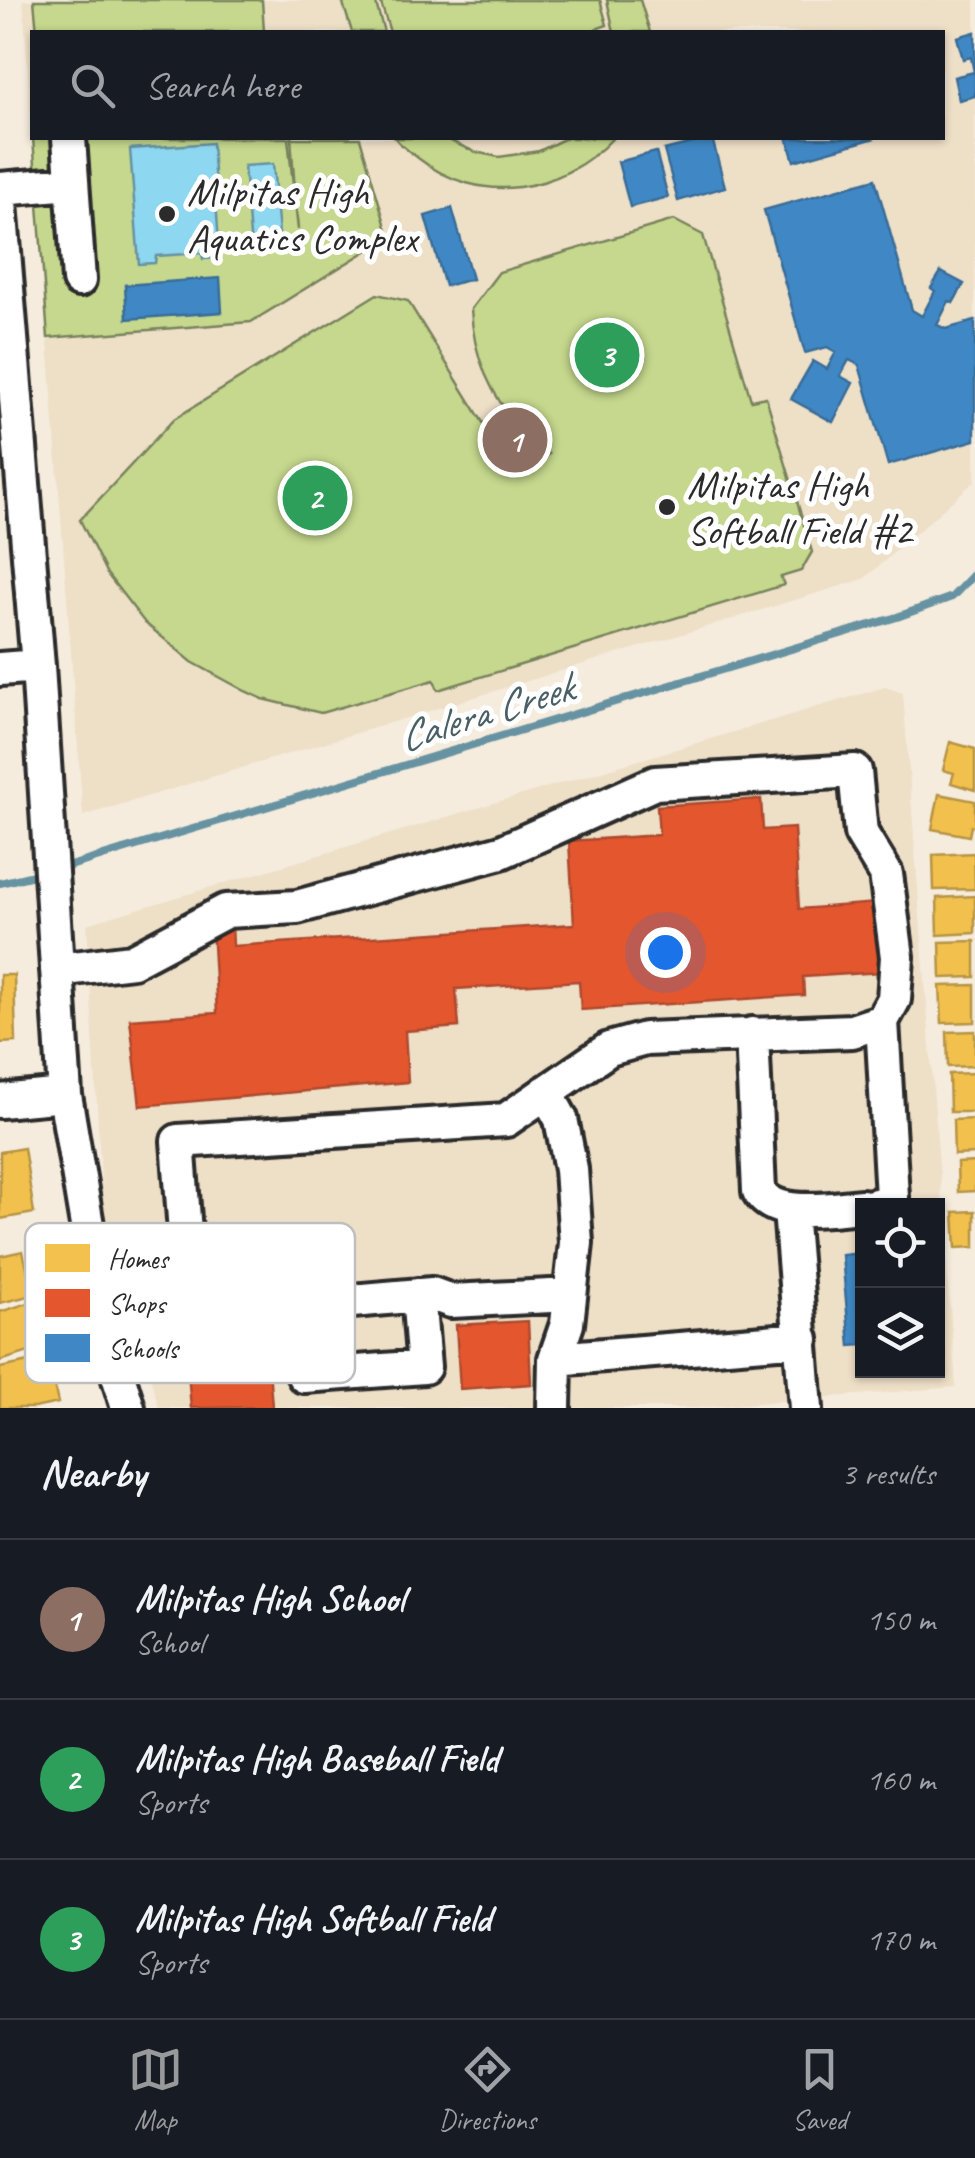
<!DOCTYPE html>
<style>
:root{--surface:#171b24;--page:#20242c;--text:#f1f3f6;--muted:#9ea1a6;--line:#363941;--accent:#98999b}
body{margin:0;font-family:Caveat,sans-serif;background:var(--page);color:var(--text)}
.controls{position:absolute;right:30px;bottom:30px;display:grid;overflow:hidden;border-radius:0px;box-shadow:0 2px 8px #0004}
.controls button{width:90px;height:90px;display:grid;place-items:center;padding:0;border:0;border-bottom:2px solid var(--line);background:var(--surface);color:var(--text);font:50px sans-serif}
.you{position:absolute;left:665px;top:952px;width:35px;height:35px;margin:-25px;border:8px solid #fff;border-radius:50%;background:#1a73e8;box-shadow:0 0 0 15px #1a73e833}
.badge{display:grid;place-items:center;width:65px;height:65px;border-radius:50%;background:var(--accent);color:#fff;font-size:32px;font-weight:700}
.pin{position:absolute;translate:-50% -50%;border:5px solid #fff;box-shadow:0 2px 10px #0006}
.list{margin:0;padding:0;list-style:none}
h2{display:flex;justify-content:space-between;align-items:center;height:130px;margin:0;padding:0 40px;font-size:42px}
h2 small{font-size:32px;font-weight:400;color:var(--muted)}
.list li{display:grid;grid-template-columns:65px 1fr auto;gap:30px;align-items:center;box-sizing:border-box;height:160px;padding:0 40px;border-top:2px solid var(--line)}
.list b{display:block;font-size:38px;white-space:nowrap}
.list p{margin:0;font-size:32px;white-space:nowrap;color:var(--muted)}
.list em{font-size:32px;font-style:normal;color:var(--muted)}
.icon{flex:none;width:55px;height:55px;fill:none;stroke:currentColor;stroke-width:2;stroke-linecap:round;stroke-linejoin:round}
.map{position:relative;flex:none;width:975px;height:1408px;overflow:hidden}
.search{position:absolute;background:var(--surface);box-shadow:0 2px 8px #0004;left:30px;right:30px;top:30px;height:110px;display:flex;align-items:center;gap:25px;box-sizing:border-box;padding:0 35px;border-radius:0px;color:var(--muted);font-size:38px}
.sheet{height:610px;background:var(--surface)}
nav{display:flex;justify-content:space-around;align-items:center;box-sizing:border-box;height:140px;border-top:2px solid var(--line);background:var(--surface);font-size:28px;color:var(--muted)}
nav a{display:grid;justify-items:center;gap:5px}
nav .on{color:var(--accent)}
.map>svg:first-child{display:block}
</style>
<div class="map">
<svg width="975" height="1408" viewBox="0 0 975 1408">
<rect width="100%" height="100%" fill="#f5ecde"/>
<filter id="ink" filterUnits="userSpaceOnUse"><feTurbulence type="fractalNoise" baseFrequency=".01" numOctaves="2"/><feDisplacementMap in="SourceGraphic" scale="20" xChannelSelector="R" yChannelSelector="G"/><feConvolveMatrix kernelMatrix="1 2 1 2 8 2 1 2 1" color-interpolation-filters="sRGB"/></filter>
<g filter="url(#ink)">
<path fill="#eedfc7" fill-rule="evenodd" d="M23,0H975V481L864,579L83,816L33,138H942V32H32V135Z
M885,687L903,693L956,1387L697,1408H159L103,1215L87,924ZM862,1206H938V1370H862Z"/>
<path fill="#c5d88d" stroke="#78825c" stroke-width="2.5" d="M34,0H262L264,32H37Z
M342,0H375L384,32H352Z
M380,0H600L607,25L596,29V32H390Z
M607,0H640L650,32H614Z
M33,138H288L298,230L291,138H360L389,237L251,322L48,338Z
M395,138H444L475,152L499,157L539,151L566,138H613C561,193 480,207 418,158C410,152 401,146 395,138Z
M674,220L703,235L751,400L766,397L812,552L801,571L781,577L784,585L438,690L434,680L321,713L263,699L245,691L192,662L145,623L107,574L80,520L174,419L377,294L408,301L516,476L549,454C501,417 474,370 471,309L499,272Z"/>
<path fill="#8ed7f0" stroke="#6692a1" stroke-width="2.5" d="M212,143L220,258L203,259L202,253L156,256L155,263L139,264L130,149Z
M273,164L280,246L251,248L244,166Z"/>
<path fill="#f2c14e" stroke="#b69444" stroke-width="2.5" d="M950,742L975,749V790L951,783L954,773L943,770Z
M939,794L975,801V826H971L969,836L932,829Z
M974,853L975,889L934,890L933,855Z
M975,896V933L938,935L937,898Z
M975,941V977L941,978L940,942Z
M0,975H14L16,1042L0,1043Z
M975,985V1022L942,1023L940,986Z
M975,1031V1066L948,1067L947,1032Z
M975,1073V1112H950L949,1074Z
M975,1119V1154L954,1155L953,1120Z
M24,1148L34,1213L0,1219V1152Z
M975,1162V1191L958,1192L957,1163Z
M975,1211V1247L956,1248L954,1212Z
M23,1251L33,1295L0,1303V1256Z
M28,1303L42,1348L0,1361V1312Z
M48,1358L58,1403L34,1408H0V1368Z"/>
<path fill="#e4572e" stroke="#ac4a2d" stroke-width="2.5" d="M761,799L763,830L794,828L799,909L877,903L881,972L803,977L804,995L581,1010L579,981L456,989L459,1027L405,1031L408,1082L140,1106L130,1019L217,1013L212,927L232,925L233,946L574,924L569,841L659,835L657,806Z
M265,1317L272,1407L191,1408L184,1324Z
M528,1321L531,1384L460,1389L456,1325Z"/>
<path fill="#3f88c5" stroke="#396c97" stroke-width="2.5" d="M975,32V96L959,100L954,77L974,72L971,57L963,59L957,37Z
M712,138L725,187L678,201L664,150Z
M787,138H875L794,161Z
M656,152L668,197L630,207L618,162Z
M875,179L912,310L922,316L935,291L931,288L941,272L964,284L953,303L949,301L937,325L946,329L975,321V440L888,465L859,365L849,360L840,376L853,383L833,422L791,399L813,361L827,369L836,352L827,347L805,353L764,210Z
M452,208L472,279L445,286L425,216Z
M220,278L222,312L127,319L125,285Z
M862,1253V1345L850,1346L842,1255Z"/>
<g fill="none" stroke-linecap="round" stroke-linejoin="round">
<path stroke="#6692a1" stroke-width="8" d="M60,869L897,617L952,597L975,573
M0,883L42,873"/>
<g stroke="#2b2b2b" stroke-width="40">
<path id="minor" d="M69,138L79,280
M0,189L72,183
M0,203L38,666L65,1095L100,1302L112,1356L128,1408
M0,669L38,666
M57,970L132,961L226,911L297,907L501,852L655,783L855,771L861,833L886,874L897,957L894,999L882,1021L892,1197L888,1202L872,1206
M752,1034L759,1191C775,1220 835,1208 862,1206
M546,1092L561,1119L571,1169L576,1243L567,1324L555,1359L554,1408
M0,1101L65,1095
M790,1210L806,1408
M190,1297L178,1141L506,1120L609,1049L645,1039L852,1031L882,1021
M295,1298L304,1376L424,1367L418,1295
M100,1302L144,1293L190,1297L257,1293L329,1303L432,1294L451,1301L570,1295
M555,1359L802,1339"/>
</g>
<use href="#minor" stroke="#fff" stroke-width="32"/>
</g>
</g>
<g fill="#2b2b2b" stroke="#fff" stroke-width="4">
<circle cx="167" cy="214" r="10"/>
<circle cx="667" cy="507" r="10"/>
</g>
<g text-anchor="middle" stroke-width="10" stroke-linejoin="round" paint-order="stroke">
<g font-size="40" fill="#2b2b2b" stroke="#fff" text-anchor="start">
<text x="187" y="205">Milpitas High<tspan x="187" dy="46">Aquatics Complex</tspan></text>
<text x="687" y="498">Milpitas High<tspan x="687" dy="46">Softball Field #2</tspan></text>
</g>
<g font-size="42" font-style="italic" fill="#495f66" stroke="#fff">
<text transform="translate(485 711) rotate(-17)" y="15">Calera Creek</text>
</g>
</g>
<rect x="25" y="1223" width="330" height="160" rx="15" fill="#fff" stroke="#bfbfbf" stroke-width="2.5"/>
<rect x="45" y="1244" width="45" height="28" fill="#f2c14e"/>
<rect x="45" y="1289" width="45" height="28" fill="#e4572e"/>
<rect x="45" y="1334" width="45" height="28" fill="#3f88c5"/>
<g font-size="28" fill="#2b2b2b">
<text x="108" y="1268">Homes</text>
<text x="108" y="1313">Shops</text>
<text x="108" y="1358">Schools</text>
</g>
</svg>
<div class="controls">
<button><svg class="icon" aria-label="locate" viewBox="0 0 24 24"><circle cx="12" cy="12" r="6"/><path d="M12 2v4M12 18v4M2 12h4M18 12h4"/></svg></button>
<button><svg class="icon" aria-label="layers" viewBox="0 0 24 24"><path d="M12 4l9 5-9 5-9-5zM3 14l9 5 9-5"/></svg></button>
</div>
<div class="you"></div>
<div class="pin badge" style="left:515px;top:440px;background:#8d6e63">1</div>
<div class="pin badge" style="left:315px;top:498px;background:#2e9e5b">2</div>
<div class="pin badge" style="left:607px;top:355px;background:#2e9e5b">3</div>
<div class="search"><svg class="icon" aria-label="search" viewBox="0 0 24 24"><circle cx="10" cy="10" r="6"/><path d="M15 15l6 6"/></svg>Search here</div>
</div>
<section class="sheet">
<h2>Nearby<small>3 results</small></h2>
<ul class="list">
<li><span class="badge" style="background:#8d6e63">1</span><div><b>Milpitas High School</b><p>School</p></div><em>150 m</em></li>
<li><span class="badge" style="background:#2e9e5b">2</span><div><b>Milpitas High Baseball Field</b><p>Sports</p></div><em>160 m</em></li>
<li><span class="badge" style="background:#2e9e5b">3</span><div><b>Milpitas High Softball Field</b><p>Sports</p></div><em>170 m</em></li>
</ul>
</section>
<nav>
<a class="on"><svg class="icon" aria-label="map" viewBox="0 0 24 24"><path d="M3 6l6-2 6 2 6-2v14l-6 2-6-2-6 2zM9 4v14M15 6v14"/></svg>Map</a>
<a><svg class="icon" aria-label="directions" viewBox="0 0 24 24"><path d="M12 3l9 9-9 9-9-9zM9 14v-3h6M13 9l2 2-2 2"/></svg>Directions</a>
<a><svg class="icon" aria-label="saved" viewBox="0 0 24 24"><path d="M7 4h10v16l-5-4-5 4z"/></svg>Saved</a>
</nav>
